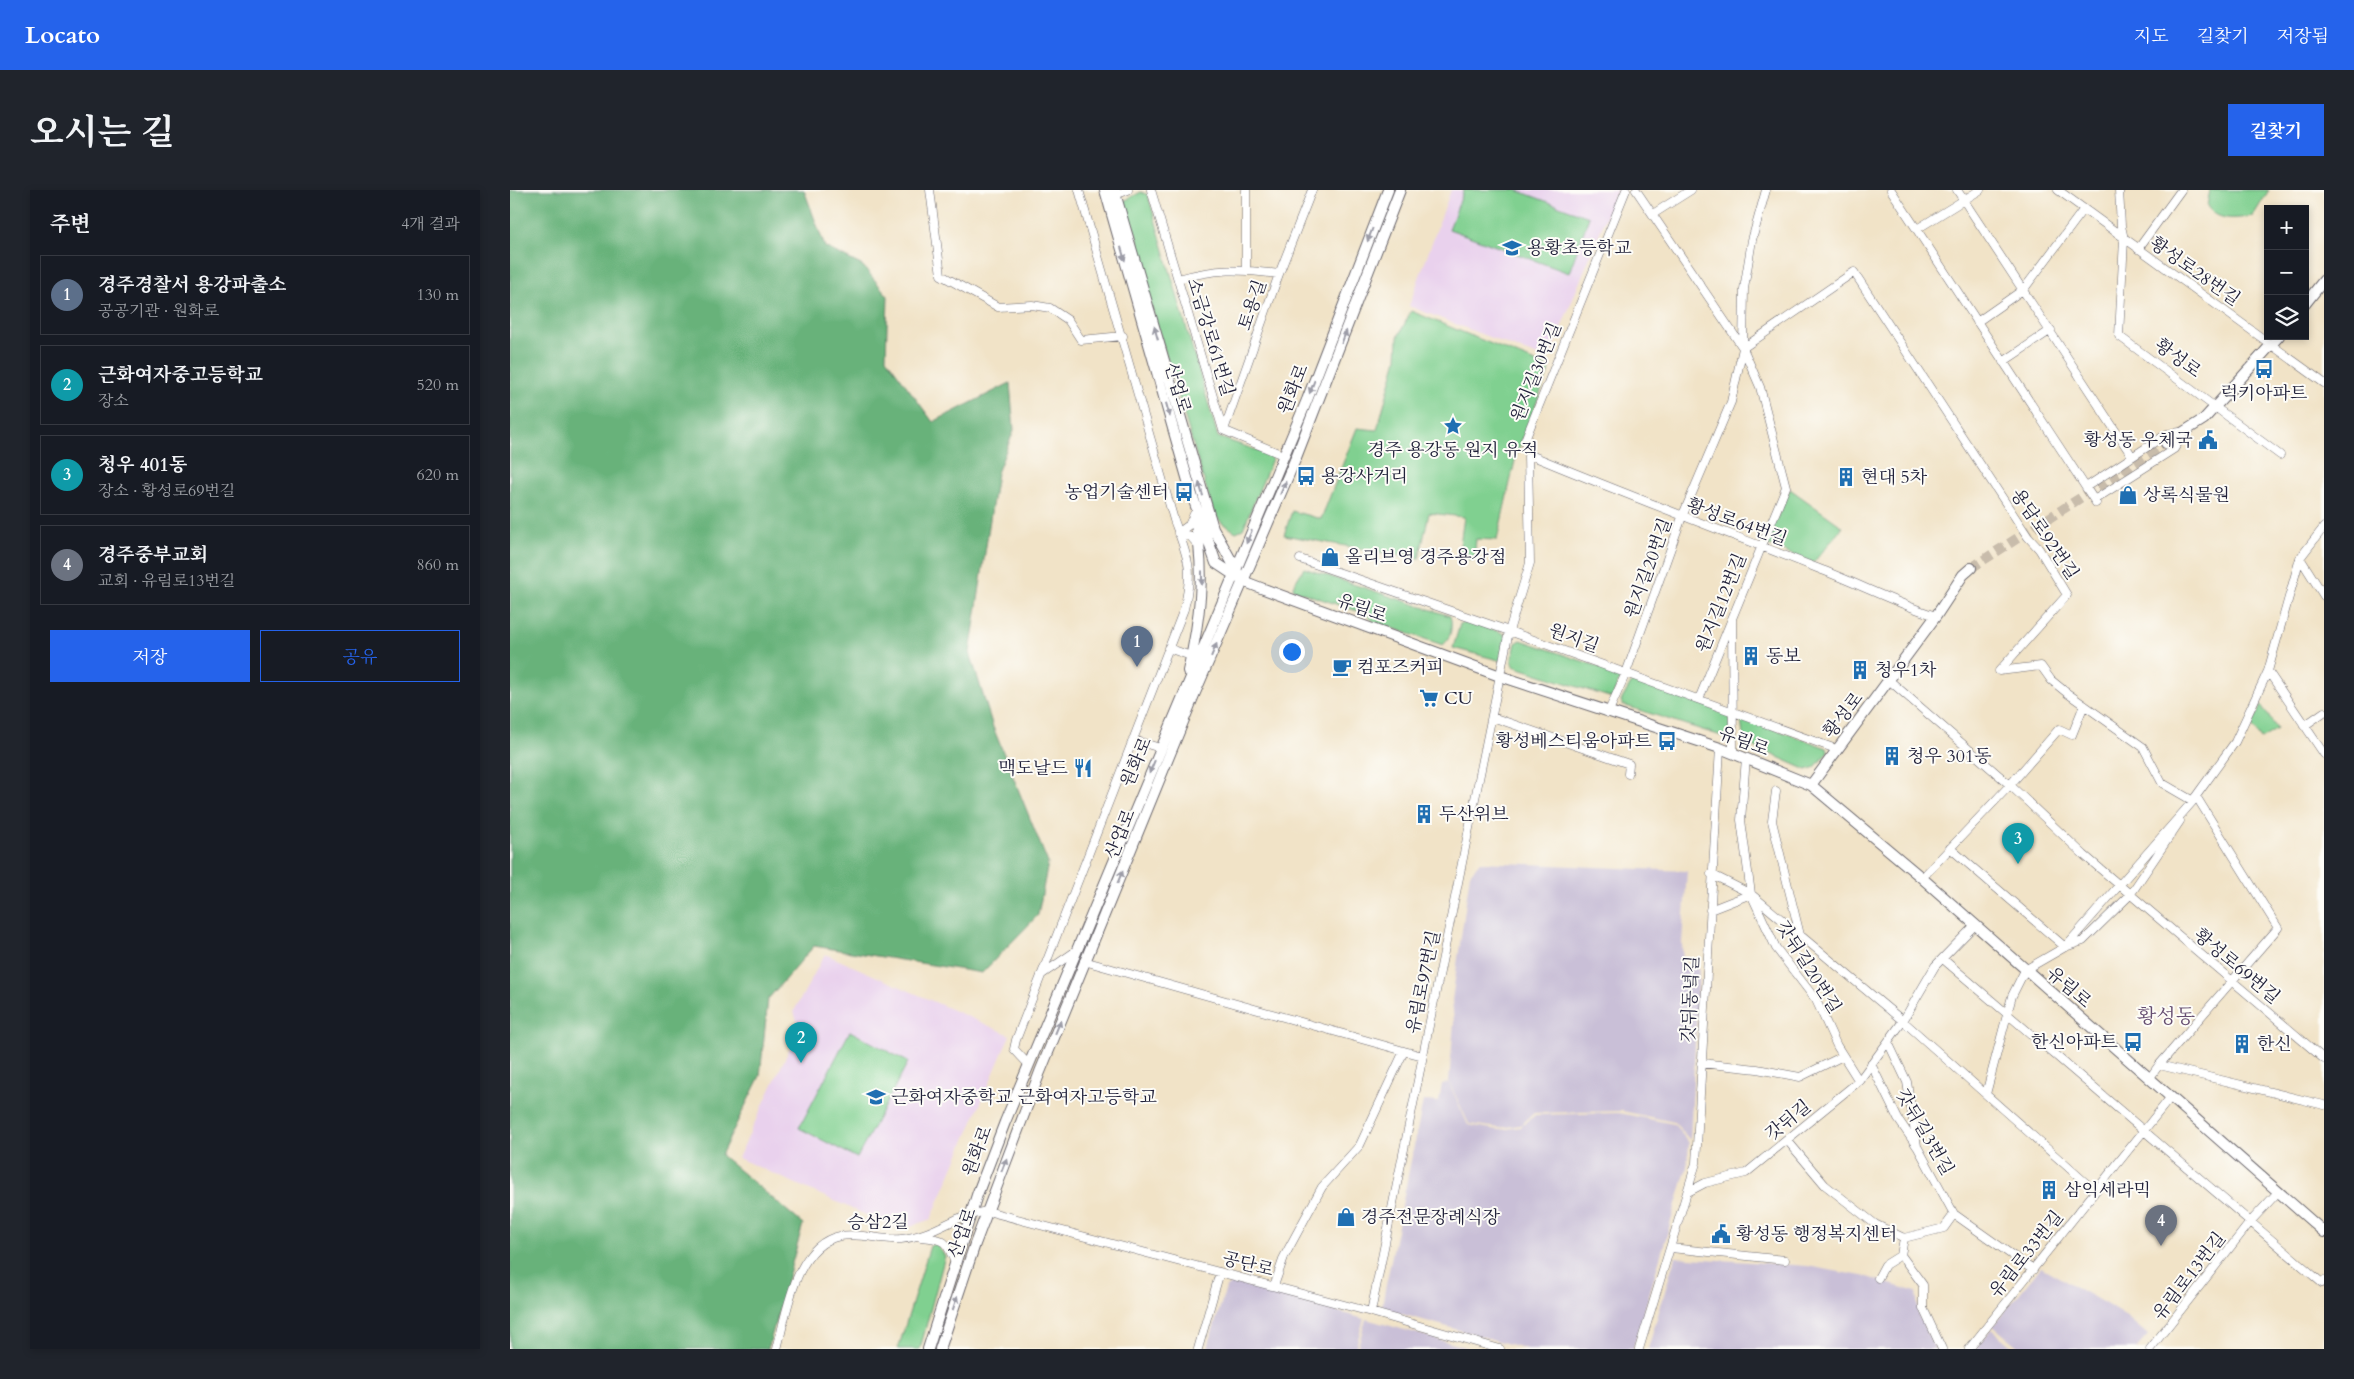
<!DOCTYPE html>
<html lang="ko">
<meta charset="utf-8">
<style>
:root{--surface:#171b24;--page:#20242c;--text:#f1f3f6;--muted:#9ea1a6;--line:#363941;--accent:#2563eb}
body{margin:0;font-family:Cardo,"Noto Serif KR",serif;background:var(--page);color:var(--text)}
.controls{position:absolute;right:15px;top:15px;display:grid;overflow:hidden;border-radius:0px;box-shadow:0 2px 8px #0003}
.controls button{width:45px;height:45px;display:grid;place-items:center;padding:0;border:0;border-bottom:1px solid var(--line);background:var(--surface);color:var(--text);font:25px sans-serif}
.you{position:absolute;left:781px;top:461px;width:18px;height:18px;margin:-12px;border:4px solid #fff;border-radius:50%;background:#1a73e8;box-shadow:0 0 0 8px #1a73e833}
.badge{display:grid;place-items:center;width:32px;height:32px;border-radius:50%;background:var(--accent);color:#fff;font-size:16px;font-weight:700}
.pin{position:absolute;translate:-50% -41px;filter:drop-shadow(0 1px 2px #0008)}
.pin::after{content:'';position:absolute;top:26px;width:18px;height:15px;background:inherit;clip-path:polygon(0 0,100% 0,50% 100%)}
.list{margin:0;padding:0;list-style:none}
h2{display:flex;justify-content:space-between;align-items:center;height:65px;margin:0;padding:0 20px;font-size:21px}
h2 small{font-size:16px;font-weight:400;color:var(--muted)}
.list li{display:grid;grid-template-columns:32px 1fr auto;gap:15px;align-items:center;box-sizing:border-box;height:80px;margin:0 10px 10px;padding:0 10px;border:1px solid var(--line);border-radius:0px}
.list b{display:block;font-size:19px;white-space:nowrap}
.list p{margin:0;font-size:16px;white-space:nowrap;color:var(--muted)}
.list em{font-size:16px;font-style:normal;color:var(--muted)}
.actions{display:flex;gap:10px;padding:15px 20px}
.actions a{flex:1;padding:11px 0;border:1px solid var(--accent);border-radius:0px;text-align:center;font-size:18px;color:var(--accent)}
.actions .main{background:var(--accent);color:#fff}
.icon{flex:none;width:28px;height:28px;fill:none;stroke:currentColor;stroke-width:2;stroke-linecap:round;stroke-linejoin:round}
.map{position:relative;flex:none;width:1814px;height:1159px;overflow:hidden;border-radius:0px}
header{display:flex;align-items:center;gap:30px;box-sizing:border-box;height:70px;padding:0 25px;background:var(--accent);color:#fff}
header strong{font-size:24px}
nav{display:flex;gap:28px;margin-inline-start:auto;font-size:18px}
.intro{display:flex;align-items:center;justify-content:space-between;box-sizing:border-box;height:120px;padding:0 30px}
h1{margin:0;font-size:35px}
.button{padding:12px 22px;border-radius:0px;background:var(--accent);color:#fff;font-size:18px;font-weight:700}
main{display:flex;gap:30px;padding:0 30px}
aside{flex:1;background:var(--surface);border-radius:0px;box-shadow:0 2px 8px #0003}
.map>svg:first-child{display:block}
</style>
<header>
<strong>Locato</strong>
<nav><a>지도</a><a>길찾기</a><a>저장됨</a></nav>
</header>
<div class="intro"><h1>오시는 길</h1><a class="button">길찾기</a></div>
<main>
<aside>
<h2>주변<small>4개 결과</small></h2>
<ul class="list">
<li><span class="badge" style="background:#5c6f8a">1</span><div><b>경주경찰서 용강파출소</b><p>공공기관 · 원화로</p></div><em>130 m</em></li>
<li><span class="badge" style="background:#0f9aa8">2</span><div><b>근화여자중고등학교</b><p>장소</p></div><em>520 m</em></li>
<li><span class="badge" style="background:#0f9aa8">3</span><div><b>청우 401동</b><p>장소 · 황성로69번길</p></div><em>620 m</em></li>
<li><span class="badge" style="background:#6b7280">4</span><div><b>경주중부교회</b><p>교회 · 유림로13번길</p></div><em>860 m</em></li>
</ul>
<div class="actions"><a class="main">저장</a><a>공유</a></div>
</aside>
<div class="map">
<svg width="1814" height="1159" viewBox="0 0 1814 1159">
<rect width="100%" height="100%" fill="#fdfcf7"/>
<filter id="ink" filterUnits="userSpaceOnUse"><feTurbulence type="fractalNoise" baseFrequency=".02" numOctaves="2"/><feDisplacementMap in="SourceGraphic" scale="10" xChannelSelector="R" yChannelSelector="G"/><feConvolveMatrix kernelMatrix="1 2 1 2 8 2 1 2 1" color-interpolation-filters="sRGB"/></filter>
<filter id="wash" filterUnits="userSpaceOnUse"><feTurbulence type="fractalNoise" baseFrequency=".0096" numOctaves="4" result="noise"/><feDisplacementMap in="SourceGraphic" scale="20" xChannelSelector="R" yChannelSelector="G"/><feGaussianBlur stdDeviation="1.12" result="paint"/><feColorMatrix in="noise" values="0 0 0 0 0 0 0 0 0 0 0 0 0 0 0 0 0 1.4 0 .05"/><feComposite in="paint" operator="in"/></filter>
<g filter="url(#wash)">
<rect width="100%" height="100%" fill="#f1e3c7"/>
<path fill="#e9d1ed" d="M941,0H1107L1038,170L899,116Z
M315,764L500,845L421,1029L390,1040L228,968L289,839L284,821Z"/>
<path fill="#c9bfd7" d="M970,672L1177,681L1172,753L1173,778H1189L1180,950L1164,932L1112,921L1024,923L1011,935L989,938L959,934L939,892L944,832L942,810L960,684Z
M939,893L958,935L988,940L1011,937L1025,925L1109,923L1164,934L1179,953L1177,977L1123,1159H1017L877,1120L872,1115L913,911L929,912L932,894Z
M1165,1067L1297,1076L1357,1087L1406,1102L1409,1126L1425,1159H1138Z
M1531,1077L1613,1124L1638,1145L1626,1159H1511L1483,1136Z
M724,1092L854,1129L845,1159H697L716,1098Z
M856,1129L962,1159H847Z
M1481,1139L1505,1159H1466Z"/>
<path fill="#80d090" stroke="#517966" d="M954,0H1006L1079,27L1059,83L939,39Z
M1700,0H1759L1743,26C1727,29 1707,32 1697,16Z
M631,2L638,5L708,247L761,265L762,269L733,339L726,342L712,333L704,324L625,62L629,52L614,11Z
M901,121L1040,178L1006,266L987,350L966,349L964,370L948,369L954,327L919,323L909,369L774,345L782,321L811,329L847,238L867,240L887,169L888,147Z
M1280,299L1333,337L1303,373L1255,354Z
M794,378L940,426C943,435 941,449 933,455L864,432L856,424L784,400L783,396Z
M957,431L993,443L997,448L992,471L943,458L950,434Z
M1011,450L1107,483L1111,486L1102,508L1003,476L1002,471L1006,453Z
M1123,490L1221,524L1219,546L1218,548L1113,515L1111,511Z
M1751,515L1767,539L1751,549L1742,536Z
M1235,528L1317,558L1318,562L1305,577L1297,580L1234,552L1231,531Z
M340,841L398,872L347,968L289,938Z
M426,1054L435,1066L410,1159H388L420,1056Z"/>
<path fill="#68b27a" stroke="#456a5a" d="M0,0H294L315,57L353,76L378,106L376,168L423,232L500,193L504,240L487,283L460,463L483,537L538,673L528,725L472,783L304,756L258,809L250,886L211,965L293,1034L258,1159H0Z"/>
</g>
<g filter="url(#ink)">
<g fill="none" stroke-linecap="round" stroke-linejoin="round">
<path stroke="#c8bcab" stroke-width="10" stroke-dasharray="10 5" stroke-linecap="butt" d="M1461,378L1656,253"/>
<g stroke="#6a666c" stroke-width="9">
<path id="minor" d="M420,0L431,85L488,117L522,115L540,118L558,130L571,150L613,146
M641,0L713,240L773,265
M1126,0L1233,158L1250,197L1276,297L1189,509
M1381,0L1586,313
M1447,0L1622,266
M1548,0L1814,193
M1609,0L1611,36L1614,49L1609,146L1770,265
M605,5L618,0
M1143,24L1181,0
M1407,39L1470,0
M1628,59L1671,0
M736,80V0
M668,89C708,78 728,79 769,84
M1467,132L1514,99L1574,19
M1233,158L1344,82L1518,347L1529,359L1557,405L1489,481L1531,476L1541,490L1557,503L1633,557L1652,593L1683,611L1555,757L1440,658
M1493,172L1541,140
M714,240L769,84L802,0
M1018,264C1114,304 1210,340 1307,378C1347,393 1385,413 1426,426
M1576,297L1657,244L1670,242
M1584,310L1664,259L1674,243
M668,343L680,346L689,356
M668,343L679,335L684,324
M1790,368L1814,406
M790,369L999,441L1326,559
M1222,429L1223,563
M658,458L681,466
M1758,481L1814,564
M1380,491L1500,595L1574,665L1814,869
M1098,523L1116,483L1172,327L1221,212L1233,158L1234,99L1242,50L1256,0
M982,527L1119,574L1118,584
M1794,536L1814,522
M624,550L650,558
M1236,568L1231,630L1241,704L1266,758L1306,810L1327,856L1349,891
M1266,601L1262,631L1290,745
M1681,613L1725,552L1758,481L1790,368L1814,337
M1201,684L1241,704L1290,745L1393,831L1585,1001
M1412,688L1500,595L1549,539L1562,545L1574,515
M1200,720L1241,704
M1433,769L1812,1093L1814,1091
M574,771L894,861
M531,785L566,761
M1378,852L1397,892L1407,956
M1191,873L1247,879L1290,887L1333,866
M1361,874L1388,929L1408,958L1444,1024L1523,1080
M519,875L504,859L506,850L674,419C684,378 678,368 664,330L569,0
M1649,875L1768,738L1686,606
M1639,889L1649,875L1814,915
M1476,904L1502,806L1515,780L1555,757L1573,751L1620,705L1670,631
M1277,950L1315,995L1365,1034L1394,1048L1434,1038L1444,1024
M1178,1002L1195,993L1236,983L1349,891L1393,831L1425,776L1465,735
M411,1047C435,1049 437,1051 445,1073
M1161,1058L1275,1070
M1391,1065L1413,1095V1118L1432,1159
M1368,1088L1375,1075L1391,1065L1394,1048
M764,1096L774,1067L812,997L850,955L894,861L913,866
M861,1122L999,441L1020,373L1018,264L1015,250L1116,0
M267,1159C277,1122 285,1055 330,1046C351,1042 371,1051 391,1049C412,1047 428,1038 447,1029C457,1025 467,1023 477,1021L861,1122L990,1159
M688,1159L710,1082
M1129,1159L1186,973L1210,558
M1459,1159L1660,908
M1640,1159L1741,1031L1768,1002"/>
</g>
<g stroke="#6a666c" stroke-width="12">
<path id="tertiary" d="M595,0L682,305L706,373L733,391L751,398L990,486L1210,558L1301,595L1412,688L1814,1042
M604,0L703,338L727,381
M1795,114L1814,90
M1656,253L1694,229L1769,146
M678,481C690,430 696,382 685,330
M1301,595L1426,426L1453,385L1461,378
M418,1159L467,1005L495,932L797,210L878,0
M430,1159L465,1054L530,882L684,505L785,270L890,0"/>
</g>
<use href="#minor" stroke="#fff" stroke-width="8"/>
<use href="#tertiary" stroke="#fff" stroke-width="10"/>
</g>
<defs><path id="oneway-solid" d="M-6-.8H1V-3.2L6.5 0L1 3.2V.8H-6Z" transform="scale(1.25)"/></defs>
<g fill="#9c9ca7">
<use href="#oneway-solid" transform="translate(860 45) rotate(111)"/>
<use href="#oneway-solid" transform="translate(613 64) rotate(74)"/>
<use href="#oneway-solid" transform="translate(646 143) rotate(-106)"/>
<use href="#oneway-solid" transform="translate(834 147) rotate(-69)"/>
<use href="#oneway-solid" transform="translate(802 197) rotate(111)"/>
<use href="#oneway-solid" transform="translate(658 220) rotate(74)"/>
<use href="#oneway-solid" transform="translate(773 298) rotate(-67)"/>
<use href="#oneway-solid" transform="translate(691 299) rotate(-106)"/>
<use href="#oneway-solid" transform="translate(739 347) rotate(113)"/>
<use href="#oneway-solid" transform="translate(692 388) rotate(90)"/>
<use href="#oneway-solid" transform="translate(704 460) rotate(-67)"/>
<use href="#oneway-solid" transform="translate(642 577) rotate(113)"/>
<use href="#oneway-solid" transform="translate(610 687) rotate(-68)"/>
<use href="#oneway-solid" transform="translate(548 837) rotate(-68)"/>
<use href="#oneway-solid" transform="translate(494 975) rotate(-69)"/>
<use href="#oneway-solid" transform="translate(445 1113) rotate(-72)"/>
</g>
</g>
<defs>
<g id="school-bare" transform="scale(1.5)"><path d="M0-5L7-2L0 1L-7-2ZM-4 1L0 2.5L4 1V4Q0 6-4 4Z" fill="#1f6fb2" stroke="#fdfcf7" stroke-width="2.5" paint-order="stroke"/></g>
<g id="bus-bare" transform="scale(1.5)"><path d="M-5-6H5V4H4V6H2V4H-2V6H-4V4H-5ZM-3.5-4V0h7V-4ZM-3.5 1.2v1.5H-2V1.2ZM2 1.2v1.5H3.5V1.2Z" fill="#1f6fb2" stroke="#fdfcf7" stroke-width="2.5" paint-order="stroke"/></g>
<g id="sight-bare" transform="scale(1.5)"><path d="M0-6L1.8-2.2L6-1.7L2.9 1.2L3.7 5.4L0 3.3L-3.7 5.4L-2.9 1.2L-6-1.7L-1.8-2.2Z" fill="#1f6fb2" stroke="#fdfcf7" stroke-width="2.5" paint-order="stroke"/></g>
<g id="civic-bare" transform="scale(1.5)"><path d="M-.6-6.5H3V-4.5H.6V-3L4-1V1h2V6H-6V1h2V-1L-.6-3ZM-1.2 2.5V6h2.4V2.5Z" fill="#1f6fb2" stroke="#fdfcf7" stroke-width="2.5" paint-order="stroke"/></g>
<g id="building-bare" transform="scale(1.5)"><path d="M-4-6H4V6H1V3H-1V6H-4ZM-2.5-4.3h1.7v1.8h-1.7ZM.8-4.3h1.7v1.8H.8ZM-2.5-1h1.7V.8h-1.7ZM.8-1h1.7V.8H.8Z" fill="#1f6fb2" stroke="#fdfcf7" stroke-width="2.5" paint-order="stroke"/></g>
<g id="shop-bare" transform="scale(1.5)"><path d="M-5-2.5h2.3a2.7 3.5 0 0 1 5.4 0H5L5.5 6h-11ZM-1.5-2.5h3a1.5 2.3 0 0 0-3 0Z" fill="#1f6fb2" stroke="#fdfcf7" stroke-width="2.5" paint-order="stroke"/></g>
<g id="cafe-bare" transform="scale(1.5)"><path d="M-5.5-4.5H6V0H3Q3 3.5 0 3.5H-2.5Q-5.5 3.5-5.5 0ZM3-3.2v2h1.7v-2ZM-6 4.5H4V6H-6Z" fill="#1f6fb2" stroke="#fdfcf7" stroke-width="2.5" paint-order="stroke"/></g>
<g id="supermarket-bare" transform="scale(1.5)"><path d="M-6-5.5h2.5l.6 2H6L4.5 2H-2.5L-4.4-4H-6ZM-1.5 3.2a1.3 1.3 0 1 0 .1 0ZM3 3.2a1.3 1.3 0 1 0 .1 0Z" fill="#1f6fb2" stroke="#fdfcf7" stroke-width="2.5" paint-order="stroke"/></g>
<g id="restaurant-bare" transform="scale(1.5)"><path d="M-5-6h1v4h1v-4h1v4h1v-4h1v5L-1.5 .5V6h-2V.5L-5-1ZM5-6V6H3V1.5H1.5Q1.5-4 5-6Z" fill="#1f6fb2" stroke="#fdfcf7" stroke-width="2.5" paint-order="stroke"/></g>
</defs>
<g fill-rule="evenodd">
<use href="#school-bare" x="1002" y="58"/>
<use href="#bus-bare" x="1754" y="179"/>
<use href="#sight-bare" x="943" y="236"/>
<use href="#civic-bare" x="1698" y="250"/>
<use href="#bus-bare" x="796" y="286"/>
<use href="#building-bare" x="1336" y="287"/>
<use href="#bus-bare" x="674" y="302"/>
<use href="#shop-bare" x="1618" y="305"/>
<use href="#shop-bare" x="820" y="367"/>
<use href="#building-bare" x="1241" y="466"/>
<use href="#cafe-bare" x="832" y="477"/>
<use href="#building-bare" x="1350" y="480"/>
<use href="#supermarket-bare" x="919" y="508"/>
<use href="#bus-bare" x="1157" y="551"/>
<use href="#building-bare" x="1382" y="566"/>
<use href="#restaurant-bare" x="573" y="578"/>
<use href="#building-bare" x="914" y="624"/>
<use href="#bus-bare" x="1623" y="852"/>
<use href="#building-bare" x="1732" y="854"/>
<use href="#school-bare" x="366" y="907"/>
<use href="#building-bare" x="1539" y="1000"/>
<use href="#shop-bare" x="836" y="1027"/>
<use href="#civic-bare" x="1211" y="1044"/>
</g>
<g text-anchor="middle" stroke-width="4" stroke-linejoin="round" paint-order="stroke">
<g font-size="18" fill="#22223b" stroke="#fdfcf7" text-anchor="start">
<text x="1017" y="64">용황초등학교</text>
<text x="1754" y="209" text-anchor="middle">럭키아파트</text>
<text x="1683" y="256" text-anchor="end">황성동 우체국</text>
<text x="943" y="266" text-anchor="middle">경주 용강동 원지 유적</text>
<text x="811" y="292">용강사거리</text>
<text x="1351" y="293">현대 5차</text>
<text x="659" y="308" text-anchor="end">농업기술센터</text>
<text x="1633" y="311">상록식물원</text>
<text x="835" y="373">올리브영 경주용강점</text>
<text x="1256" y="472">동보</text>
<text x="847" y="483">컴포즈커피</text>
<text x="1365" y="486">청우1차</text>
<text x="934" y="514">CU</text>
<text x="1142" y="557" text-anchor="end">황성베스티움아파트</text>
<text x="1397" y="572">청우 301동</text>
<text x="558" y="584" text-anchor="end">맥도날드</text>
<text x="929" y="630">두산위브</text>
<text x="1608" y="858" text-anchor="end">한신아파트</text>
<text x="1747" y="860">한신</text>
<text x="381" y="913">근화여자중학교 근화여자고등학교</text>
<text x="1554" y="1006">삼익세라믹</text>
<text x="851" y="1033">경주전문장례식장</text>
<text x="1226" y="1050">황성동 행정복지센터</text>
</g>
<g font-size="18" fill="#22223b" stroke="#fdfcf7">
<text transform="translate(1685 81) rotate(35)" y="6">황성로28번길</text>
<text transform="translate(742 115) rotate(-71)" y="6">토용길</text>
<text transform="translate(701 147) rotate(73)" y="6">소금강로61번길</text>
<text transform="translate(1668 168) rotate(36)" y="6">황성로</text>
<text transform="translate(1026 182) rotate(-68)" y="6">원지길30번길</text>
<text transform="translate(668 198) rotate(74)" y="6">산업로</text>
<text transform="translate(783 199) rotate(-68)" y="6">원화로</text>
<text transform="translate(1227 332) rotate(20)" y="6">황성로64번길</text>
<text transform="translate(1535 344) rotate(56)" y="6">용담로92번길</text>
<text transform="translate(1138 378) rotate(-70)" y="6">원지길20번길</text>
<text transform="translate(1211 413) rotate(-68)" y="6">원지길12번길</text>
<text transform="translate(852 418) rotate(20)" y="6">유림로</text>
<text transform="translate(1064 448) rotate(20)" y="6">원지길</text>
<text transform="translate(1333 525) rotate(-52)" y="6">황성로</text>
<text transform="translate(1234 551) rotate(21)" y="6">유림로</text>
<text transform="translate(626 572) rotate(-67)" y="6">원화로</text>
<text transform="translate(610 644) rotate(-68)" y="6">산업로</text>
<text transform="translate(1727 776) rotate(40)" y="6">황성로69번길</text>
<text transform="translate(1299 777) rotate(58)" y="6">갓뒤길20번길</text>
<text transform="translate(913 792) rotate(-78)" y="6">유림로97번길</text>
<text transform="translate(1559 797) rotate(41)" y="6">유림로</text>
<text transform="translate(1180 809) rotate(-87)" y="6">갓뒤동녘길</text>
<text transform="translate(1278 930) rotate(-39)" y="6">갓뒤길</text>
<text transform="translate(1415 942) rotate(60)" y="6">갓뒤길3번길</text>
<text transform="translate(467 961) rotate(-69)" y="6">원화로</text>
<text x="368" y="1038">승삼2길</text>
<text transform="translate(452 1043) rotate(-71)" y="6">산업로</text>
<text transform="translate(1516 1064) rotate(-51)" y="6">유림로33번길</text>
<text transform="translate(738 1074) rotate(14)" y="6">공단로</text>
<text transform="translate(1679 1086) rotate(-52)" y="6">유림로13번길</text>
</g>
<g font-size="20" fill="#664e71" stroke="#fdfcf7">
<text x="1656" y="833">황성동</text>
</g>
</g>
</svg>
<div class="controls">
<button>+</button>
<button>−</button>
<button><svg class="icon" aria-label="layers" viewBox="0 0 24 24"><path d="M12 4l9 5-9 5-9-5zM3 14l9 5 9-5"/></svg></button>
</div>
<div class="you"></div>
<div class="pin badge" style="left:627px;top:477px;background:#5c6f8a">1</div>
<div class="pin badge" style="left:291px;top:873px;background:#0f9aa8">2</div>
<div class="pin badge" style="left:1508px;top:674px;background:#0f9aa8">3</div>
<div class="pin badge" style="left:1651px;top:1056px;background:#6b7280">4</div>
</div>
</main>
